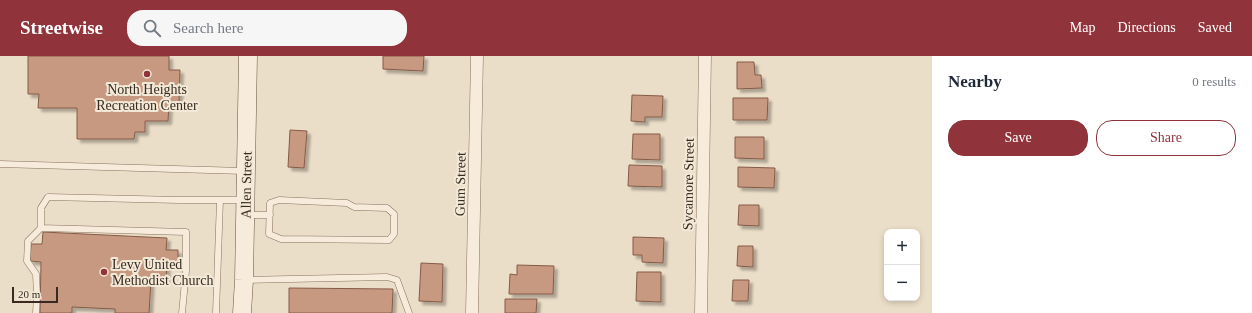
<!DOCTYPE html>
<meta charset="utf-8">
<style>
:root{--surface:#fff;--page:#f6f6f7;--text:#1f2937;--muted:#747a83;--line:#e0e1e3;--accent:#91333a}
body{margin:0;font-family:Georgia,serif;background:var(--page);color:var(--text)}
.controls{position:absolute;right:12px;bottom:12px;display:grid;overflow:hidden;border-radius:8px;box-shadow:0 2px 6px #0003}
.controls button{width:36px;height:36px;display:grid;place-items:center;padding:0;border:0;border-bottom:1px solid var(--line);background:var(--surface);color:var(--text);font:20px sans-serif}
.scale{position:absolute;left:12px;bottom:10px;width:46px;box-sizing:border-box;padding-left:4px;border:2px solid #382a21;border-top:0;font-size:11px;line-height:14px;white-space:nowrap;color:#382a21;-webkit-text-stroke:3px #f3e9d7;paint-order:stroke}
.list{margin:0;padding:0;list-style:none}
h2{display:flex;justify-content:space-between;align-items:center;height:52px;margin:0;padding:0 16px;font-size:17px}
h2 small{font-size:13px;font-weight:400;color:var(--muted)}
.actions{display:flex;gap:8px;padding:12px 16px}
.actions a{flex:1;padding:9px 0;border:1px solid var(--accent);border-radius:16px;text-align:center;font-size:14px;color:var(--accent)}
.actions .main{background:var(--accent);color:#fff}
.icon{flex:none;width:22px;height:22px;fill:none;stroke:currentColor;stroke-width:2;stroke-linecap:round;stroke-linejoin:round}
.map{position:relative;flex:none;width:932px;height:257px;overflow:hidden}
header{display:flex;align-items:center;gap:24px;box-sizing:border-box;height:56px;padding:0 20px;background:var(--accent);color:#fff}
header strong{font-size:19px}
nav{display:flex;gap:22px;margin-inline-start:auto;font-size:14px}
.search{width:280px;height:36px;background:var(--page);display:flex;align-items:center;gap:10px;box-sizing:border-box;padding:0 14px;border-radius:16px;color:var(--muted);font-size:15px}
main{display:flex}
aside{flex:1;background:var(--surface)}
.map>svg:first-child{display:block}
</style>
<header>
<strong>Streetwise</strong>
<div class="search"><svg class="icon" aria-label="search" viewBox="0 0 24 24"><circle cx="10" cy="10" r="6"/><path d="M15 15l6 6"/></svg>Search here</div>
<nav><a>Map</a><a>Directions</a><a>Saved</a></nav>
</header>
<main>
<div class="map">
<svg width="932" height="257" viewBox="0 0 932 257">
<defs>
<filter id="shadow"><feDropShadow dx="3.5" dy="3.5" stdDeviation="1" flood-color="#0004"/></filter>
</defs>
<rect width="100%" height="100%" fill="#ebdec8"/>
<path fill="#c79981" stroke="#845a46" filter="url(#shadow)" d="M28,0H169V14H180L179,48H169L168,65H145V76H135L134,83H77V52H38L39,38H28Z
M383,0H424L423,15L383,13Z
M737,6H754L755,19H761L762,32L737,33Z
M632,39L663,40L662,61H645V66L631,65Z
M733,42H768L767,64H733Z
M290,74L307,75L304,112L288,111Z
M633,78H660V104L632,103Z
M735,81H764V103L735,102Z
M629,109L662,110V131L628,130Z
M738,111L775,112L774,132L738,131Z
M739,149H759V170L738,169Z
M43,176L167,182L166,194H178V210L167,208L166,224L151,223L149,257H115V253L72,251V257H40L41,206L30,205L31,188H42Z
M633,181L664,182L663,207L642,206V199H633Z
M738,190H753V211L737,210Z
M421,207L443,208L442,246L419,245Z
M517,209L554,210L553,238H509L510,218L517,219Z
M637,216H661V246L636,245Z
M733,224H749L748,245H732Z
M289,232L393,233L392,257H289Z
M505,243H537L536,257H505Z"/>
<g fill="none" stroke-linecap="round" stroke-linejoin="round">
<g stroke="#86715e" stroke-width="7">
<path id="lane" d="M0,108L244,115
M279,144L347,147L354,151L387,152L394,158V178L389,184L281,183L269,178L270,147Z
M247,159H270
M41,172V152L48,141L179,144H243
M246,224L387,221L397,224L409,257
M36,257L37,239L36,218L27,205L28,185L41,172L186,176V215L182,257
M216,257L220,144"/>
</g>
<g stroke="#86715e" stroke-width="13">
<path id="street" d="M472,257L477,0
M701,257L705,0"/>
</g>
<g stroke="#685241" stroke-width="19">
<path id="secondary" d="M242,257L244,224L248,0"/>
</g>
<use href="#lane" stroke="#f7ecdb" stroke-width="6"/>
<use href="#street" stroke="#f7ecdb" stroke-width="12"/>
<use href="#secondary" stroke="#f7ecdb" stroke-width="18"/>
</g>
<g fill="#91333a" stroke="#f3e9d7" stroke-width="1.5">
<circle cx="147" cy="18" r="4"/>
<circle cx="104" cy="216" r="4"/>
</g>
<g text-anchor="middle" stroke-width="4" stroke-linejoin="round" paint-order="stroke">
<g font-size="14" fill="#382a21" stroke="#f3e9d7">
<text x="147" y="38">North Heights<tspan x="147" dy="16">Recreation Center</tspan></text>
<text x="112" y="213" text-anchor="start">Levy United<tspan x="112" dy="16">Methodist Church</tspan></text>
</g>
<g font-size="14" fill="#382a21" stroke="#f3e9d7">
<text transform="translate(460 128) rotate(-89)" y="5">Gum Street</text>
<text transform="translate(688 128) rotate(-89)" y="5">Sycamore Street</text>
<text transform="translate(246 129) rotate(-89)" y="5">Allen Street</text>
</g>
</g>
</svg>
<div class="controls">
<button>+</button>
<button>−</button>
</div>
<div class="scale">20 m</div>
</div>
<aside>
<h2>Nearby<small>0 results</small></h2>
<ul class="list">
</ul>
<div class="actions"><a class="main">Save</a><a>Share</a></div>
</aside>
</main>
